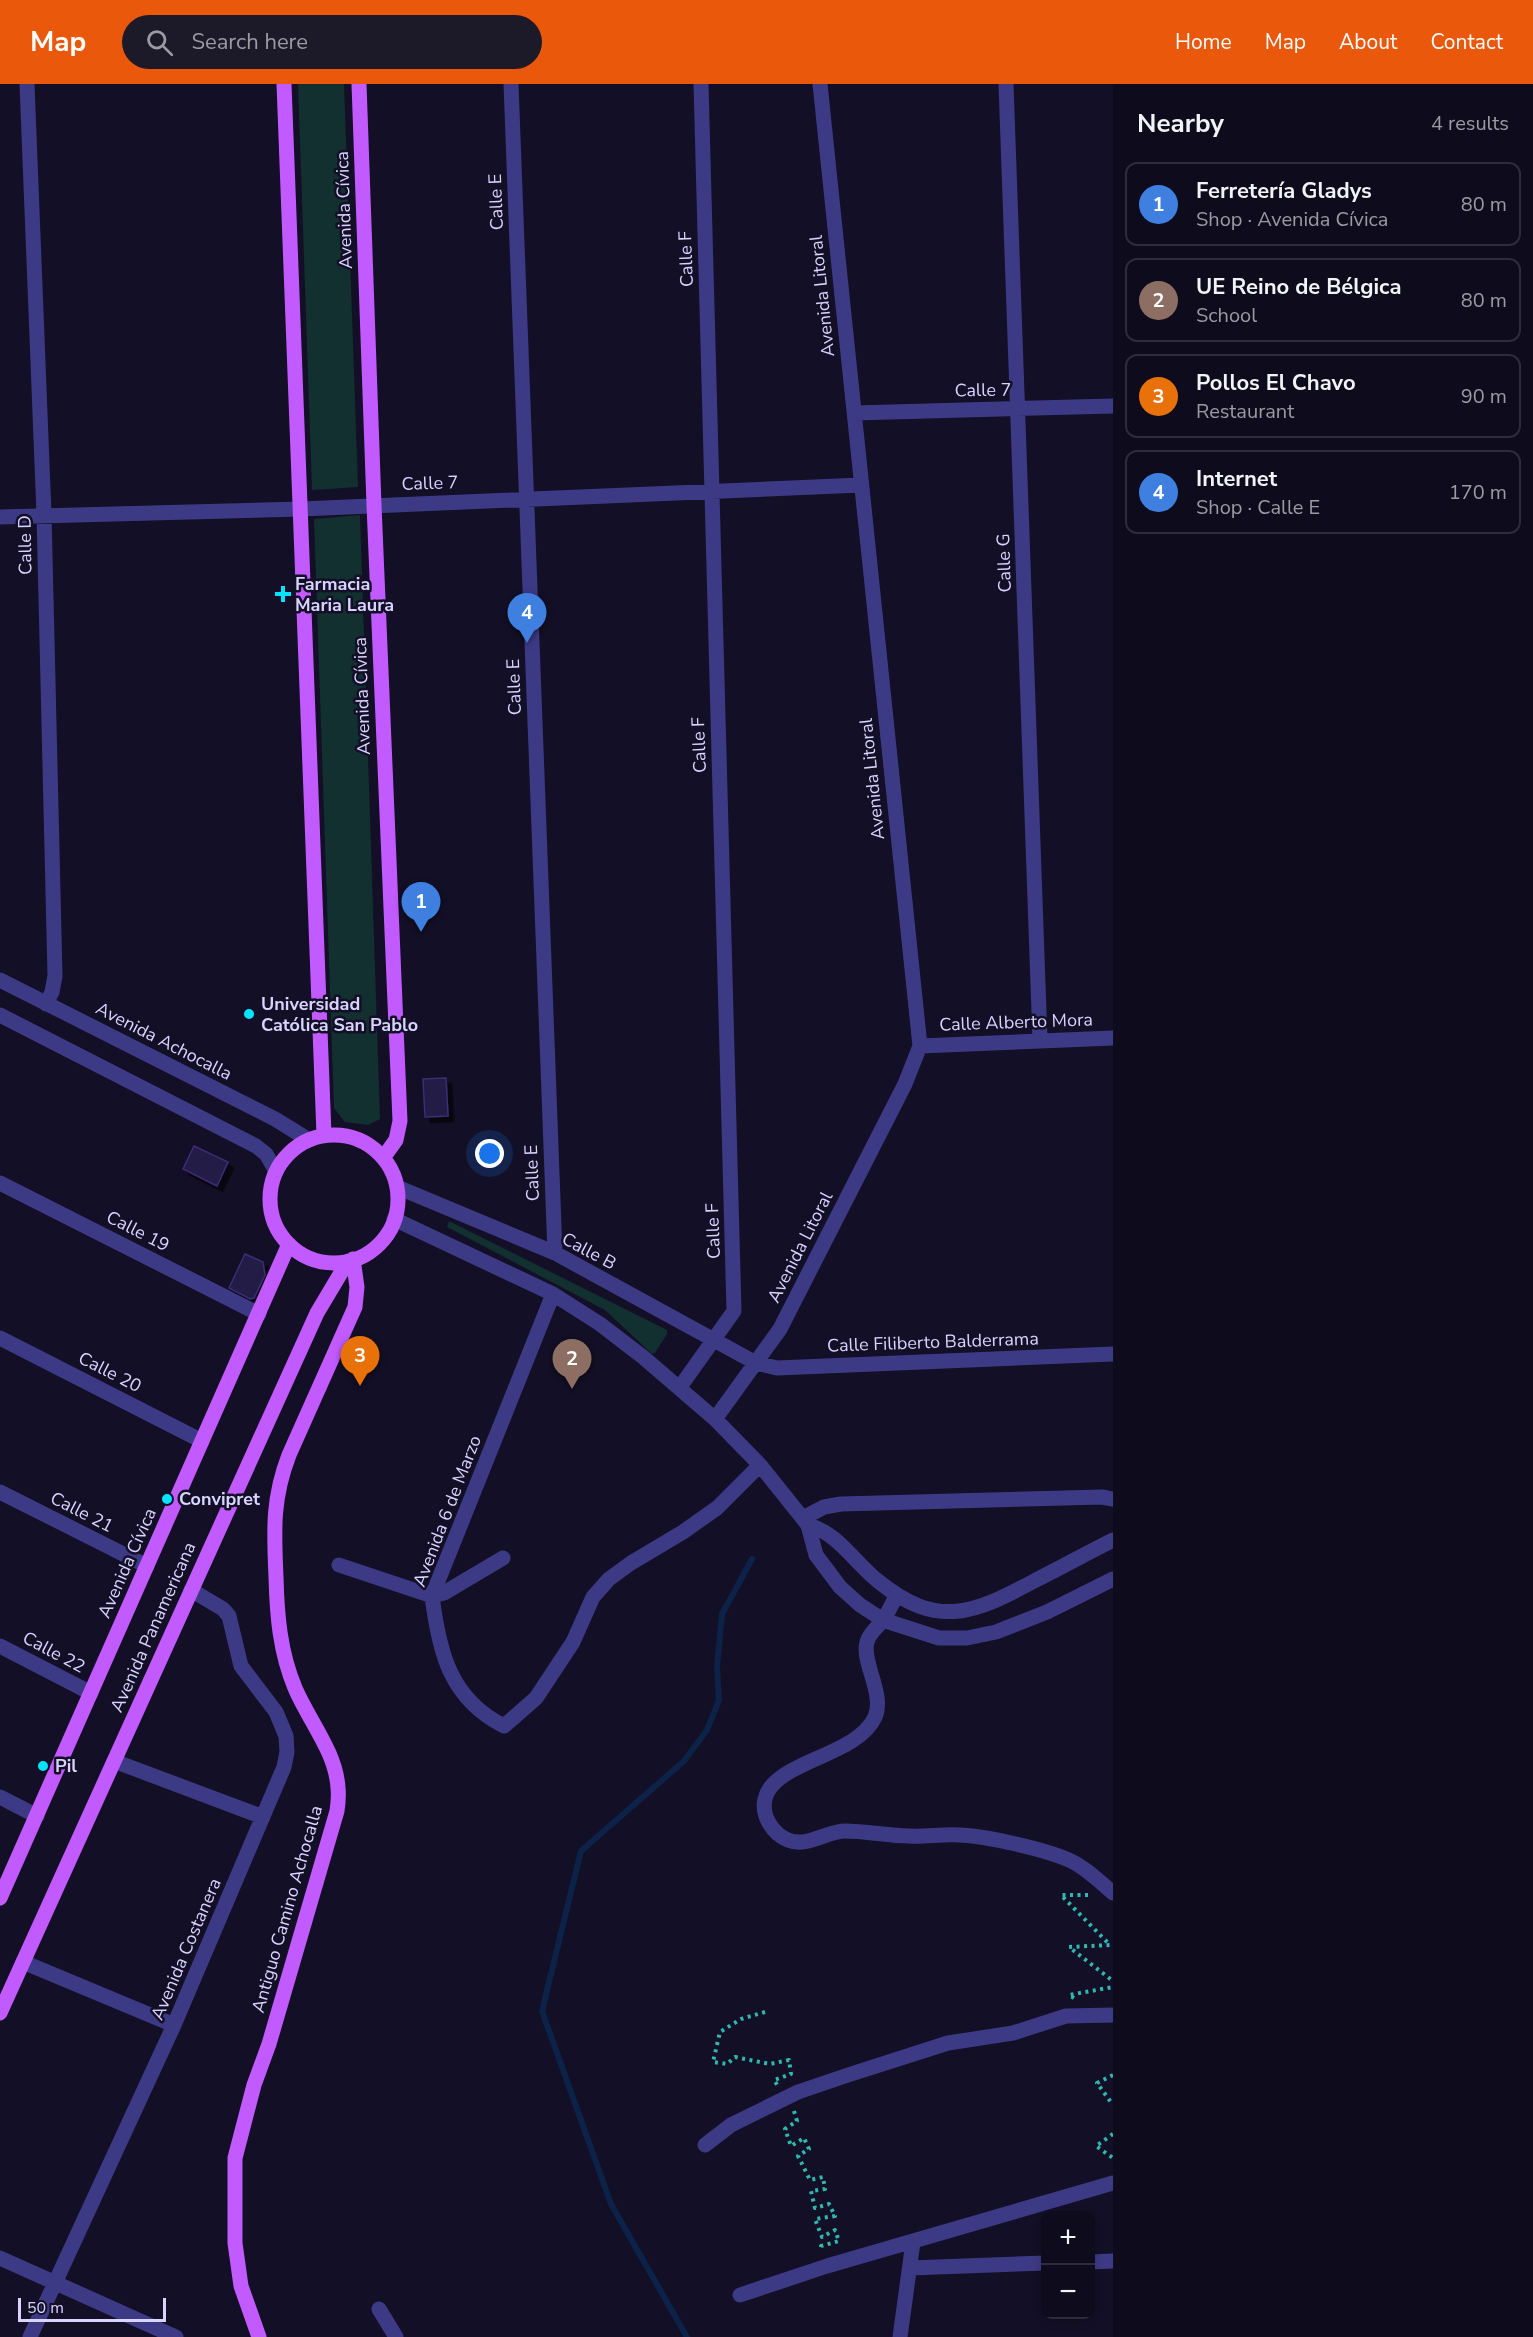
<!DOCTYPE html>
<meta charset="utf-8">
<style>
:root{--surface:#0e0b1c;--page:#1c1929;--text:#f1f3f6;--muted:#9b9ba3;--line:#2e2b3b;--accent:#ea580c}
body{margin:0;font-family:"Nunito Sans",sans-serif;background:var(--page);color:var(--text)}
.controls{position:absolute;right:18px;bottom:18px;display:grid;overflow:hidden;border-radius:12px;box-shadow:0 3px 9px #0003}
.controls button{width:54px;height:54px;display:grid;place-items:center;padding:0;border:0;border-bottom:2px solid var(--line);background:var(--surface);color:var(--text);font:30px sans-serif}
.scale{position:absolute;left:18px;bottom:15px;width:148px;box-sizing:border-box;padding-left:6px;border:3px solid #d9d4ff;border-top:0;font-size:16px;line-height:21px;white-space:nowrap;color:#d9d4ff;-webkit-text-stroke:4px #130f26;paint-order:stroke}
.you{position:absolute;left:490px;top:1070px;width:21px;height:21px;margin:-15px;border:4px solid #fff;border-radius:50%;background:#1a73e8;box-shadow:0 0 0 9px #1a73e833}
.badge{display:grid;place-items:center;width:39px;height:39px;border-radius:50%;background:var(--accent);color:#fff;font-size:20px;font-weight:700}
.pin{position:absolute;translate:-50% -50px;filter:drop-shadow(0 2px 3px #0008)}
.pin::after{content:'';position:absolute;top:32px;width:21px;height:18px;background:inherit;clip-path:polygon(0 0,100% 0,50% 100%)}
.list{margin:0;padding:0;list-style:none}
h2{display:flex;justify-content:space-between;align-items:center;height:78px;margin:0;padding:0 24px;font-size:26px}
h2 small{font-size:20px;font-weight:400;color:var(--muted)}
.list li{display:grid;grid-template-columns:39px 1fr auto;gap:18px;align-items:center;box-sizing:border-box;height:84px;margin:0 12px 12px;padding:0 12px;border:2px solid var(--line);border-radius:12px}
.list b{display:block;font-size:22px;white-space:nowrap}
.list p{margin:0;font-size:20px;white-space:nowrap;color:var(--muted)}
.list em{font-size:20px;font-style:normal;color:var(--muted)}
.icon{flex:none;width:33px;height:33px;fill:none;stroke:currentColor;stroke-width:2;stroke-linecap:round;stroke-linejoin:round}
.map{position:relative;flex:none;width:1113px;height:2253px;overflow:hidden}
header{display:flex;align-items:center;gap:36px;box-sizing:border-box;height:84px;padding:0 30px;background:var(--accent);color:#fff}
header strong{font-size:28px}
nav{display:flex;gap:33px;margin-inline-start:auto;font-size:21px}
.search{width:420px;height:54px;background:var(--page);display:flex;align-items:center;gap:15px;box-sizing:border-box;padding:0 21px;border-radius:33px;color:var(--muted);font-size:22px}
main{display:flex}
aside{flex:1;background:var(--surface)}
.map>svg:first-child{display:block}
</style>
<header>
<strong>Map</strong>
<div class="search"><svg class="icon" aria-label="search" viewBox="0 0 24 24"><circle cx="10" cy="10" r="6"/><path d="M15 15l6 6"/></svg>Search here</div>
<nav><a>Home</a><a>Map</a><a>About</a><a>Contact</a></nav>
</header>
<main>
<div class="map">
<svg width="1113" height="2253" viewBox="0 0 1113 2253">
<defs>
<filter id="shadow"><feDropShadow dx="5.5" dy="5.5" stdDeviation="0" flood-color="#0009"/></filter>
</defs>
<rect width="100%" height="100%" fill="#130f26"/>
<path fill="#12302f" d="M298,0H344L358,403L312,406Z
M360,431L380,1035L368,1041L345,1038L334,1024L314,435Z
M449,1137L667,1246V1250L655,1269L652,1270L605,1226L447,1143Z"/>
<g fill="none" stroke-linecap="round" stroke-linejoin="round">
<path stroke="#0c2248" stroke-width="6" d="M687,2253L611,2120L542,1927L581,1767L684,1677L707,1646L719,1616L717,1583L722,1530L752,1475"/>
</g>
<path fill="#241b47" stroke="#3b2d73" stroke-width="1.5" filter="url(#shadow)" d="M446,994L448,1032L425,1033L423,995Z
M194,1062L228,1078L217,1102L183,1085Z
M245,1170L263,1178L265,1191L254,1214L250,1215L229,1204Z"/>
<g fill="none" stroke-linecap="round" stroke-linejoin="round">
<path stroke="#2fb8b0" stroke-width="4" stroke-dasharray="3 4.5" stroke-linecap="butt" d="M1088,1811H1061L1110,1861L1069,1863L1113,1897
M1074,1914L1069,1911L1113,1903
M765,1928L741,1935L720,1948L713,1978L727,1980L735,1973L770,1980L789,1976L791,1990L774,1996L778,2002
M1113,1991L1097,1999L1113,2021
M794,2027L797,2037L785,2045L791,2062L804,2054L809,2065L798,2072L810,2096L823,2093L825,2105L811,2107L815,2124L829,2120L835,2132L815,2135L822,2153L835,2146L839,2157L821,2162L822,2166
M1113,2050L1096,2062L1113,2074"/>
<path stroke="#3d3a85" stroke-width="15" d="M27,0L44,430L55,892L52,908L46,920
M511,0L555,1169
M1006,0L1040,956
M854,329L1113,322
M0,433L301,425L861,401
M0,896L275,1035L309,1056
M0,931L256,1062L266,1070L276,1087
M920,962L1113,954
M0,1099L259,1230
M397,1103L555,1169L756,1279L777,1284L1113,1270
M394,1135L553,1210L600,1240L643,1273L715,1335L760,1381L808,1441L816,1471L840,1503L860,1521L883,1536L939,1554H967L996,1548L1047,1528L1113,1495
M553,1210L432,1512C439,1568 450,1615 504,1642L536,1614L573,1558L593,1513L609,1495L631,1479L683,1448L717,1424L760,1381
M0,1254L202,1357
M680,1303L734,1227L701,0
M715,1335L780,1245L905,1000L920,962L820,0
M0,1408L147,1482
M803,1434L824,1423L841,1420L1102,1413L1113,1415
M808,1441C838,1449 854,1478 878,1497C938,1546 975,1529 1036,1496C1062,1483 1087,1469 1113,1456
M339,1481L432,1512L444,1509L503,1474
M896,1512C892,1520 888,1529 883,1536C878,1543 869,1549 867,1558C861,1577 885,1610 875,1633C857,1673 773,1677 765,1715C761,1732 773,1750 788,1756C807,1764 827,1747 845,1747C867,1747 888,1752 909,1752C925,1753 942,1750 959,1751C986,1752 1044,1765 1069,1776C1085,1783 1100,1798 1113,1809
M0,1562L91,1609
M114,1677L263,1733
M0,1713L37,1732
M23,1878L174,1941
M705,2061L731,2041L798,2008L848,1991L948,1959L1013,1949L1066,1932L1113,1931
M0,2174L176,2253
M1090,2178L1113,2177
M910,2184L1046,2179
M740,2211L827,2182L1113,2099
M379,2225L396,2253
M30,2253L174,1941L284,1683L287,1668L286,1652L276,1628L241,1582L229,1532L223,1525L191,1506
M900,2253L913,2158"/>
<path stroke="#c25bff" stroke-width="15" d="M284,0L324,1051
M359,0L374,421L400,1037L396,1056L383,1074
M270 1115a64 64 0 1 1 128 0a64 64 0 1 1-128 0Z
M0,1814L289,1160
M0,1929L317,1229L348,1177
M259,2253L241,2202L235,2159V2074L254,2001L269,1960L337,1727C338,1720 339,1712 338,1704C336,1668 309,1637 295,1604C280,1568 277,1532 276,1493C274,1447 272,1415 289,1371L355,1223L357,1203L353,1175"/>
</g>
<g fill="#00e5ff" stroke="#130f26" stroke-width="2">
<path d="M280 501h6v6h6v6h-6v6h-6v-6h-6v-6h6z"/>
<circle cx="249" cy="930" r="6"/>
<circle cx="167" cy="1415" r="6"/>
<circle cx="43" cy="1682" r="6"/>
</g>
<g text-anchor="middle" stroke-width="5" stroke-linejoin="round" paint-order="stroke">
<g font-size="18" fill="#d9d4ff" stroke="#130f26">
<text transform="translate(496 118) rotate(-92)" y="6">Calle E</text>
<text transform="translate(344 126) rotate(-92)" y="6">Avenida Cívica</text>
<text transform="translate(686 175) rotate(-92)" y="6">Calle F</text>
<text transform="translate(822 212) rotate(-96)" y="6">Avenida Litoral</text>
<text transform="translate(983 306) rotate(-1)" y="6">Calle 7</text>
<text transform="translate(430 399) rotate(-2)" y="6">Calle 7</text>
<text transform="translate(25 461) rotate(-91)" y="6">Calle D</text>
<text transform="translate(1004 479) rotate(-92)" y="6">Calle G</text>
<text transform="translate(514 603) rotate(-92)" y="6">Calle E</text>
<text transform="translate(362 612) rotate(-92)" y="6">Avenida Cívica</text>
<text transform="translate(699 661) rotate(-92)" y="6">Calle F</text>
<text transform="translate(872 695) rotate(-96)" y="6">Avenida Litoral</text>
<text transform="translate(1016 938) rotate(-2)" y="6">Calle Alberto Mora</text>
<text transform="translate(164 957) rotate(27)" y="6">Avenida Achocalla</text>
<text transform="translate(532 1089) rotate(-92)" y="6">Calle E</text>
<text transform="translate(138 1147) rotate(27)" y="6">Calle 19</text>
<text transform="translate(713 1147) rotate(-92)" y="6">Calle F</text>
<text transform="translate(800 1163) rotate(-63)" y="6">Avenida Litoral</text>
<text transform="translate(589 1167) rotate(28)" y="6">Calle B</text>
<text transform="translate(933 1258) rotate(-2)" y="6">Calle Filiberto Balderrama</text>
<text transform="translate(110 1288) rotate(27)" y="6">Calle 20</text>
<text transform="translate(447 1427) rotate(-69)" y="6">Avenida 6 de Marzo</text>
<text transform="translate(82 1428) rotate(27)" y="6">Calle 21</text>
<text transform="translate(127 1479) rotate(-66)" y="6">Avenida Cívica</text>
<text transform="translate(153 1543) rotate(-66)" y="6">Avenida Panamericana</text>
<text transform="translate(54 1568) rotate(28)" y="6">Calle 22</text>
<text transform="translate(287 1825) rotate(-74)" y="6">Antiguo Camino Achocalla</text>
<text transform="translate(186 1865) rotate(-67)" y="6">Avenida Costanera</text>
</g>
<g font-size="18" font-weight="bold" fill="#d9d4ff" stroke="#130f26" text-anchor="start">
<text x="295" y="506">Farmacia<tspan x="295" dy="21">Maria Laura</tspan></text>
<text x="261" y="926">Universidad<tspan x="261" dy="21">Católica San Pablo</tspan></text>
<text x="179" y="1421">Convipret</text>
<text x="55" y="1688">Pil</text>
</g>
</g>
</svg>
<div class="controls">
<button>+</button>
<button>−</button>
</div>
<div class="scale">50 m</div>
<div class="you"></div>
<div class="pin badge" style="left:421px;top:848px;background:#3f7fe0">1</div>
<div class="pin badge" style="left:572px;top:1305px;background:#8d6e63">2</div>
<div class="pin badge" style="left:360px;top:1302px;background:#e8710a">3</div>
<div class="pin badge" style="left:527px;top:559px;background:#3f7fe0">4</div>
</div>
<aside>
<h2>Nearby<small>4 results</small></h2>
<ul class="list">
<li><span class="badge" style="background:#3f7fe0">1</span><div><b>Ferretería Gladys</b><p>Shop · Avenida Cívica</p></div><em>80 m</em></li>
<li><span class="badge" style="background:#8d6e63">2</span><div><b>UE Reino de Bélgica</b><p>School</p></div><em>80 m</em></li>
<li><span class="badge" style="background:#e8710a">3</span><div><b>Pollos El Chavo</b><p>Restaurant</p></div><em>90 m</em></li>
<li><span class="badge" style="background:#3f7fe0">4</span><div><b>Internet</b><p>Shop · Calle E</p></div><em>170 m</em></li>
</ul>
</aside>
</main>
